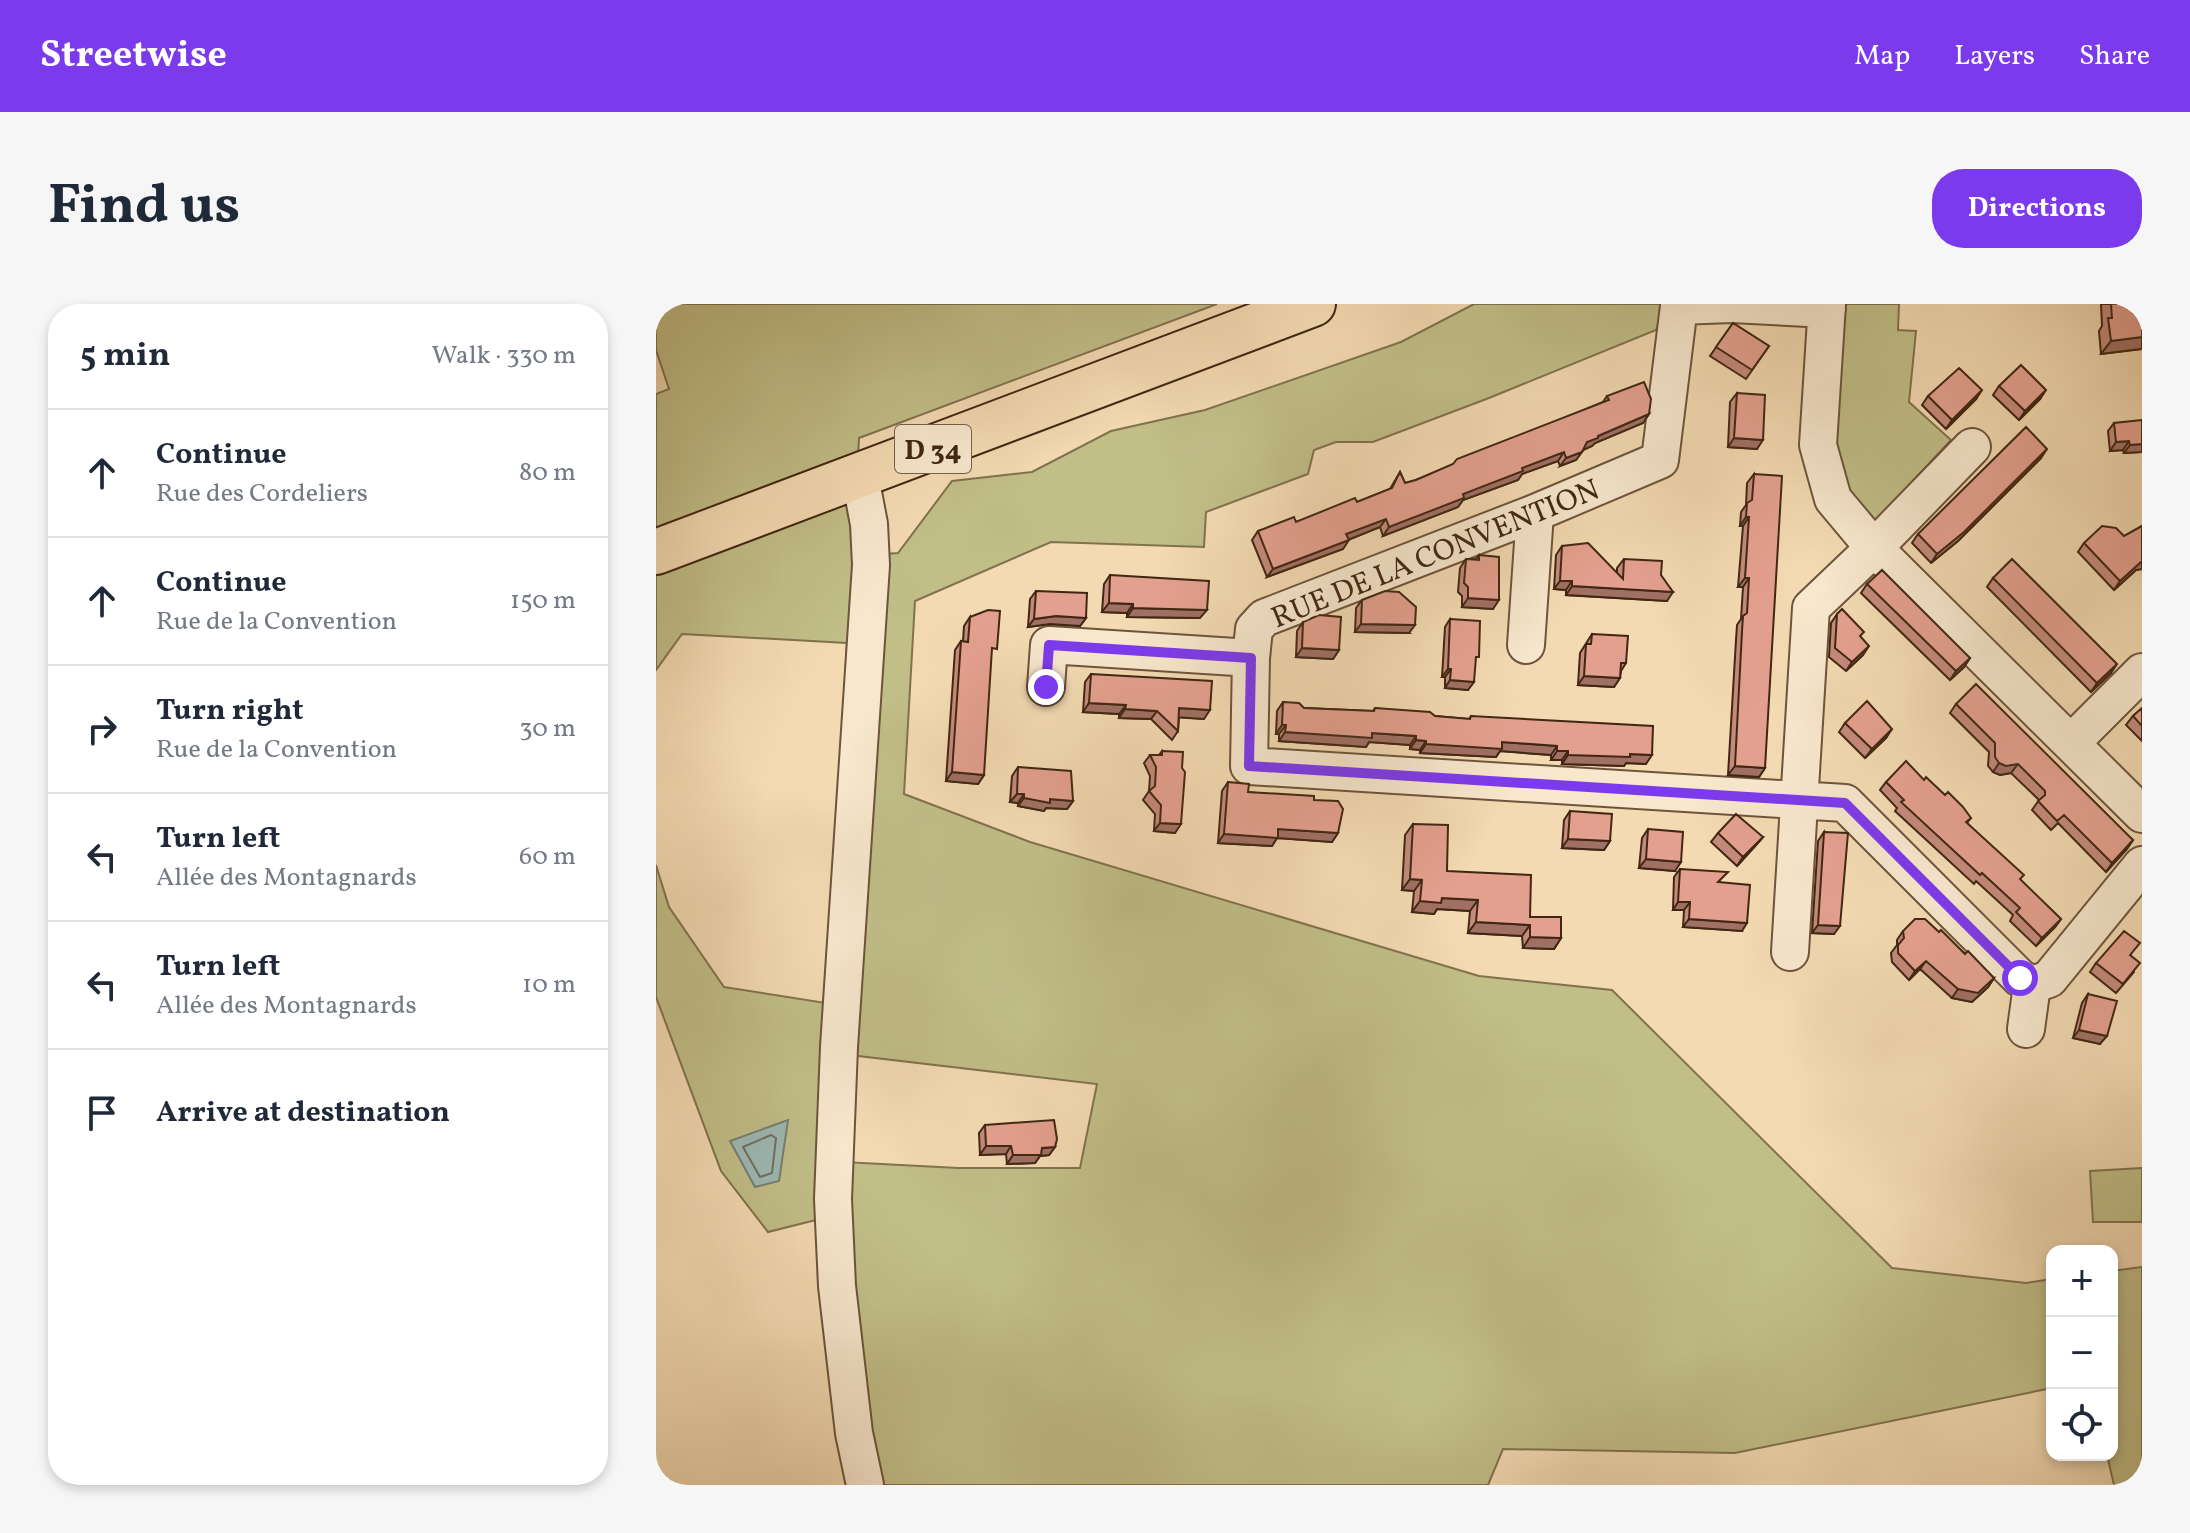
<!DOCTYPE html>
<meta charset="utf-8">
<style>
:root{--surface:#fff;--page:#f6f6f7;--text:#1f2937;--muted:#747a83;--line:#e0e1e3;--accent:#7c3aed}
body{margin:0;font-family:Vollkorn,serif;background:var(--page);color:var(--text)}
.controls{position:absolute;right:24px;bottom:24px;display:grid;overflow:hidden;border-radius:16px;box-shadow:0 4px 12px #0003}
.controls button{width:72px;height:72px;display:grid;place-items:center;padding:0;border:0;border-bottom:2px solid var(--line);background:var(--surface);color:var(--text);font:40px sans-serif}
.stop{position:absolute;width:24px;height:24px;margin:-18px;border:6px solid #7c3aed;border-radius:50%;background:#fff}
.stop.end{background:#7c3aed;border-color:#fff;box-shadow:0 2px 8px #0008}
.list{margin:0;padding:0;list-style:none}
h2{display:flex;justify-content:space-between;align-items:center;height:104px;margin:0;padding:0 32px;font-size:34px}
h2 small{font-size:26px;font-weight:400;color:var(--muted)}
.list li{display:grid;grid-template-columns:52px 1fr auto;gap:24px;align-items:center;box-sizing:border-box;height:128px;padding:0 32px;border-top:2px solid var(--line)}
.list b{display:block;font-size:30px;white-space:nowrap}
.list p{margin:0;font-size:26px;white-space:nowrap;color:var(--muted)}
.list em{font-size:26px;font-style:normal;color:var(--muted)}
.icon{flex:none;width:44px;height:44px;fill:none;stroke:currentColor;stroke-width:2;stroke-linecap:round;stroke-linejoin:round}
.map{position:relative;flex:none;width:1486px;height:1181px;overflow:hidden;border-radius:32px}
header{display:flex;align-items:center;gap:48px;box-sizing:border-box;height:112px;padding:0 40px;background:var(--accent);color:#fff}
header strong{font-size:38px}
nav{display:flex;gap:44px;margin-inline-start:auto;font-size:28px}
.intro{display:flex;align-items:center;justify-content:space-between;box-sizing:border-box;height:192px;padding:0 48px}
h1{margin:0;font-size:56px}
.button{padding:20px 36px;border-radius:32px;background:var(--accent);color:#fff;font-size:28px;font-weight:700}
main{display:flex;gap:48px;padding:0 48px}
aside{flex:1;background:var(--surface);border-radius:32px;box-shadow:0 4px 12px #0003}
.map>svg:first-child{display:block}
</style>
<header>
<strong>Streetwise</strong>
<nav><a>Map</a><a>Layers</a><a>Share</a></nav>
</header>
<div class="intro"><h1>Find us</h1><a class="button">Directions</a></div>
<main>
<aside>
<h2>5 min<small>Walk · 330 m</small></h2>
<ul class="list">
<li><svg class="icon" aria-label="ahead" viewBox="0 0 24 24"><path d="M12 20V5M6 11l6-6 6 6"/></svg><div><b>Continue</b><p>Rue des Cordeliers</p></div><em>80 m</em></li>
<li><svg class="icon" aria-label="ahead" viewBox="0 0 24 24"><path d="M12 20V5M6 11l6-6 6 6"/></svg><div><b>Continue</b><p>Rue de la Convention</p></div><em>150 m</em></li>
<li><svg class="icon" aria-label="right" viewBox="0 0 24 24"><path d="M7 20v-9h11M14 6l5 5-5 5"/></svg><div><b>Turn right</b><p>Rue de la Convention</p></div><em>30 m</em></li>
<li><svg class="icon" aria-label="left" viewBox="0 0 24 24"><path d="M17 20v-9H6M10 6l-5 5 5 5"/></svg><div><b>Turn left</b><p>Allée des Montagnards</p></div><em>60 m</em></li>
<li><svg class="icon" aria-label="left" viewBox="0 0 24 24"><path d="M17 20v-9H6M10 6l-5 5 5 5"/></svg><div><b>Turn left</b><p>Allée des Montagnards</p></div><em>10 m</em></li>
<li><svg class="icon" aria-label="arrive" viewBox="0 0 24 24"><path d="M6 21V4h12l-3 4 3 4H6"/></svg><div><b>Arrive at destination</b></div></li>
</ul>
</aside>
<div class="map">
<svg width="1486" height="1181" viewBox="0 0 1486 1181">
<rect width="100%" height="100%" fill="#f3dab2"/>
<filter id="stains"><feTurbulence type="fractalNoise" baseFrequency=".0025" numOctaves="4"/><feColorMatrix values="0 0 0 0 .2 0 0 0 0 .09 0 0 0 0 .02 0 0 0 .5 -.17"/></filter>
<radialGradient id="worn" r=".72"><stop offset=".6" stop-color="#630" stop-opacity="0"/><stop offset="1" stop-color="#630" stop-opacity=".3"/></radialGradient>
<path fill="#c1be88" stroke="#81724e" stroke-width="2" d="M0,0H561L203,134L197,252L242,249L296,177L376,168L455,127L549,106L745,38L818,0H1010L1000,26L833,94L717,138H680L658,146L652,170L550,208L548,243L395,238L259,297L248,490L374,538L823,672L956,686L1236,964L1370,979L1396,975V1084L1079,1149L847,1145L832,1181H221L211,1140L188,858L302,864H424L441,780L194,751L184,465L191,339L26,330L0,366V90L13,85L0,46Z
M1184,0H1243L1242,26L1260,27L1253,98L1295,136L1216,221L1192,192L1177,153Z
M0,561L13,603L68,683L170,699L160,916L112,928L65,867L0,693Z
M1486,864V918H1437L1434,867Z
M1486,963V1181H1458L1451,1151H1456V967Z"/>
<path fill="#9db9b4" stroke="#787f74" stroke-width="2" d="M132,816L123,877L99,883L74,837Z"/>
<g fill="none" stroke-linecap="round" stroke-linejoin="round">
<path stroke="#6f7064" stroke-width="2" d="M115,831L120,834L116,869L104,873L87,843Z"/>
<g stroke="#6e543b" stroke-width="40">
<path id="minor" d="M1075,0L1023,2L1004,156L879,209L608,314L598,325L595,354L593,462L1189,499L1364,674L1376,681L1393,675L1486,561
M1076,0L1171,5
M1171,0L1162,141L1177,195L1218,244L1486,510
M204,173L213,220L215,261L183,743L177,895L181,982L198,1129L209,1181
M870,341L879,209
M390,383L393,341L595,354
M1415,439L1486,368
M1134,648L1155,304L1218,244L1316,143
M1370,725L1376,681"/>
</g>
<g stroke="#412713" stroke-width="48">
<path id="major" d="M0,248L657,0"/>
</g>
<use href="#minor" stroke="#f7e7cd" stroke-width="36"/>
<use href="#major" stroke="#f3dab2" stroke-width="44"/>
</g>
<path fill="#c48a7b" stroke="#412713" stroke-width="2" d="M1445,0H1486V43L1485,45L1445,50L1443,27L1446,22Z
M1077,19L1113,42L1090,75L1054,52Z
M1343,82L1384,95L1363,116L1337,91Z
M1081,89L1101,145L1072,143L1074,98Z
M951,92L993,110L987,119L939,139L936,142L927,146L920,156L904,162L902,157L866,170L862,176L807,196L802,203L727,232L724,223L692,236L687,245L611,273L596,236L602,227L640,218L701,198L734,185L744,168L749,179L760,176L947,98Z
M1272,92L1320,95L1290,125L1266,101Z
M1458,119L1486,148L1468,149L1467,146L1454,147L1452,127Z
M1385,154L1302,237L1275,259L1256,239L1262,230Z
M1098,170L1109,464L1103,473L1072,471L1080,336L1081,321L1085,315L1087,283H1082L1087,222H1084L1085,208L1090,201L1091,179Z
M1486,222V265L1480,266L1458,286L1422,248L1428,239L1468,232Z
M906,242L961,269V264L968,255L1005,271L1011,297L910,291V286L898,285L900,251Z
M823,251L837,305L806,303V292L802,288L804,264L810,255H820Z
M454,271L544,314L471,313V309L446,308L448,280Z
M1337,274L1455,369L1435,388L1331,283Z
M1211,280L1314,354L1308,363L1294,376L1205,289Z
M380,287L430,314L424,322L394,320L372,323L374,295Z
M706,296L753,329L699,328L700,304Z
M1181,310L1204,333L1207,351L1190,367L1173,353L1175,319Z
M314,313L328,471L322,480L290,477L299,346L305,337H307L308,322Z
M794,315L812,386L789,384V373H786L789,323Z
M647,318L683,346L677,355L640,353L641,327Z
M936,330L970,359L965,367L964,374L958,383L922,381L924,349Z
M435,370L548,415L523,413L522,427L516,436L495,415L463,414V410L427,408L429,378Z
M627,398L648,404L717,407L719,404L779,412L813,415L815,412L990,460L970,459L968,462L906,460V456H895V451L844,447L840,453L764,449V446L754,445V441L713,438L710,443L623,437V430H620L621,407Z
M1300,400L1477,536L1471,545L1450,568L1402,519L1395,526L1376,506L1383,496L1355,469L1344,471L1337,468L1332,462L1333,448L1294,409Z
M1486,404V437L1470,421L1477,412Z
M1189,419L1230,434L1209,454L1183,428Z
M506,447L519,529L498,527L499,510L487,496L493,487L494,472L488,459L494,451H503Z
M362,463L417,497L411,505L390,504L388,507L362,502V499L354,498L356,472Z
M1268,476L1289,491L1315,514L1311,519L1364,576L1405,615L1399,623L1380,642L1354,617L1357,611L1320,577L1318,580L1239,507L1241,504L1224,486L1230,478Z
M572,478L592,488L658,496L682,529L676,538L621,534L616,542L562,539L566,487Z
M914,507L954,537L948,546L906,544L908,516Z
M757,520L791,567L874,613L905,634L898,645L867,644L866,632L812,629L814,607L781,605L778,610L756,608L758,587L746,586L749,531Z
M992,525L1019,567L983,564L986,534Z
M1168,528L1178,630L1156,629L1162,537Z
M1062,529L1107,533L1100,541L1081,562L1055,538Z
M1024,565L1064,578L1086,627L1027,623L1028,606H1017L1018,573Z
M1247,627L1283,628L1338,674L1332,683L1316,698L1296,694L1264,665L1253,676L1236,658L1235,649L1241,641V636Z
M1475,651L1478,668L1460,689L1434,668L1440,659Z
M1432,690L1444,740L1417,734L1426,699Z
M329,821L399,843L393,851L384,852L379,859L351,860L350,850L324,851L323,829Z"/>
<path fill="#a07064" stroke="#412713" stroke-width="2" d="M1486,33V43L1485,45L1445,50L1455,37Z
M1326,86L1320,95L1290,125L1296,116Z
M1390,86L1384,95L1363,116L1369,107Z
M993,110L987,119L939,139L936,142L925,147L931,138L942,132Z
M1078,134L1107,136L1101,145L1072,143Z
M1473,137L1467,146L1454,147L1460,138Z
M1486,140V148L1468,149L1474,141Z
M1391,145L1385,154L1302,237L1275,259L1281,250Z
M908,148L902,157L866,170L862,176L807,196L802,203L727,232L733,223L866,164Z
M926,148L920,156L904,162L910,154Z
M1090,213H1093L1087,222H1084Z
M730,215L724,223L684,239L690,230Z
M693,236L687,245L611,273L617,265Z
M1486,257V265L1480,266L1458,286L1464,277Z
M1089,274H1093L1087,283H1082Z
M904,277H916L910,286L898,285Z
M916,282L1017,288L1011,297L910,291Z
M812,294L843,296L837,305L806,303Z
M453,299L477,300L471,309L446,308Z
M477,304L551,306L544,314L471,313Z
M400,312L430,314L424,322L394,320L372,323L378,315Z
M705,320L759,321L753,329L699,328Z
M1213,342L1207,351L1190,367L1196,358Z
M646,344L683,346L677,355L640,353Z
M1314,354L1308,363L1294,376L1300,367Z
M1461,360L1455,369L1435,388L1441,379Z
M792,365H795L789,373H786Z
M928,372L964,374L958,383L922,381Z
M794,376L818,378L812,386L789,384Z
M433,399L470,401L463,410L427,408Z
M523,404L554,406L548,415L517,413Z
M469,405L501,407L495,415L463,414Z
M626,421H630L623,430H620Z
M1236,425L1230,434L1209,454L1216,445Z
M629,428L716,429L760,432L754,441L713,438L710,443L623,437Z
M760,436L770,437L764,446L754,445Z
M846,438L901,442L895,451L844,447L840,453L764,449L770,440Z
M901,447H912L906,456H895Z
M974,450L996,451L990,460L970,459L968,462L906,460L912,451Z
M1343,459L1362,460L1355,469L1344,471L1337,468Z
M1079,462L1109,464L1103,473L1072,471Z
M296,468L328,471L322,480L290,477Z
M361,490H368L362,499L354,498Z
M368,494L394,495L417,497L411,505L390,504L388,507L362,502Z
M504,519L525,520L519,529L498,527Z
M622,525L682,529L676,538L621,534L616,542L562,539L568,530Z
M1107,533L1100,541L1081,562L1087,553Z
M912,535L954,537L948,546L906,544Z
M1477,536L1471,545L1450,568L1456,559Z
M990,555L1025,558L1019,567L983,564Z
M754,575L766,576L758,587L746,586Z
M786,594L822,596L814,607L781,605L778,610L756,608L764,597Z
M1022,598H1034L1028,606H1017Z
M1033,615L1091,619L1086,627L1027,623Z
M1405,615L1399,623L1380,642L1386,634Z
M820,618L874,621L866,632L812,629Z
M1162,621L1184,622L1178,630L1156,629Z
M874,633L905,634L898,645L867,644Z
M1270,657L1264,665L1253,676L1259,667Z
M1338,674L1332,683L1316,698L1296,694L1302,685Z
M1423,726L1451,732L1444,740L1417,734Z
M330,842H355L350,850L324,851Z
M399,843L393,851L384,852L379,859L351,860L357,851L386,844Z"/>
<path fill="#e4a08f" stroke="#412713" stroke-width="2" d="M1455,0H1486V33L1455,37L1452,14H1456Z
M1077,19L1113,42L1096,66L1060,43Z
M1365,61L1390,86L1369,107L1343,82Z
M1303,64L1326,86L1296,116L1272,92Z
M988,78L995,95L993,110L942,132V134L931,138L926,148L910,154L908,148L866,164L867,167L807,190L808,194L733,223L730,215L690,230L693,236L617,265L602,227L638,213L640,218L699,194L701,198L736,184L744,168L749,179L760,176L797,160L801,155L953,96L951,92Z
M1081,89L1109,91L1107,136L1078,134Z
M1486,116V140L1474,141L1473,137L1460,138L1458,119Z
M1370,123L1391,145L1308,228L1281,250L1262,230Z
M1098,170L1126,172L1109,464L1079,462L1086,327L1087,312L1091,309L1093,274H1089L1093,213H1090L1091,199L1096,196Z
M1446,222L1460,224L1468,232L1486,222V257L1464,277L1428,239Z
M932,239L967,275L968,255L1006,257L1005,271L1017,288L916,282V277H904L906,242Z
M823,251L843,253V296L812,294V283L808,279L810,255L823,256Z
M1356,255L1461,360L1441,379L1337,274Z
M1226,266L1314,354L1300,367L1211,280Z
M454,271L553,277L551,306L477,304V300L453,299Z
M380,287L431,289L430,314L400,312L378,315Z
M729,287L743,288L760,303L759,321L705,320L706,296Z
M1186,305L1208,328L1204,332L1213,342L1196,358L1179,344L1181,310Z
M332,306L344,307L341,345L336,344L328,471L296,468L305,337L312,338L314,313Z
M663,311L685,313L683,346L646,344L647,318Z
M794,315L824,317L823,353H820L818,378L794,376L795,365H792Z
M936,330L972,332L970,359H965L964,374L928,372L930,340H935Z
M435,370L556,377L554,406L523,404L522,427L501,407L469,405L470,401L433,399Z
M1320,380L1477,536L1456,559L1408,511L1401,517L1382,497L1389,491V487L1362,460L1350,462L1343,459L1339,453V439L1300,400Z
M1211,397L1236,425L1216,445L1189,419Z
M627,398L643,399L648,404L718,407L719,404L774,408L779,412L814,415L815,412L997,422L996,451L974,450V453L912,451V447H901V442L846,438V445L770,440V437L760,436V432L716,429V434L629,428L630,421H626Z
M1486,404V422L1477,412Z
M506,447L527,448L526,464L529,468L525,520L504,519L505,501L493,487L499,482L500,463L494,451H506Z
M1250,457L1268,476L1270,473L1289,491L1292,488L1307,503L1315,514L1310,518L1368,571L1364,575L1405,615L1386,634L1360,608L1364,604L1326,569L1324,571L1245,498L1248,496L1230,478Z
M362,463L415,467L417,497L394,495V499L368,494V490H361Z
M572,478L593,480L592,488L658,492V496L682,497L687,505L682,529L622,525V534L568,530Z
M914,507L956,510L954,537L912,535Z
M1080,510L1107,533L1087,553L1062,529Z
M757,520L792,521L791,567L875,571L874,613H905V634L874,633V621L820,618L822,596L786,594L785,599L764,597L766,576L754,575Z
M992,525L1027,528L1025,558L990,555Z
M1168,528L1192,529L1184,622L1162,621Z
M1024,565L1072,568L1062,578L1094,581L1091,619L1033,615L1034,598H1022Z
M1259,615H1269L1283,628L1285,626L1309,650L1312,647L1338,674L1322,689L1302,685L1270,657L1259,667L1242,649V641L1248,634L1247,627Z
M1468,627L1484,639L1474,651L1484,659L1467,680L1440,659Z
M1432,690L1461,697L1451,732L1423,726Z
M398,816L401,835L399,843L386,844L385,851H357L355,842H330L329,821Z"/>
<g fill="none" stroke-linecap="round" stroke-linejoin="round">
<path stroke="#7c3aed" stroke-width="10" d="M390,383L393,341L595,354L593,462L1189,499L1364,674"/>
</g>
<g text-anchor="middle" stroke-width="7" stroke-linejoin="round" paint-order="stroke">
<rect fill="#f7e7cd" stroke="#78614b" stroke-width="2" x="239" y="121" width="76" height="48" rx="6"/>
<g font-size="28" font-weight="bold" fill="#412713">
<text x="277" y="155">D 34</text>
</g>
<g font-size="30" fill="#412713" stroke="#f7e7cd">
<text transform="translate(779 249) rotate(-22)" y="10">RUE DE LA CONVENTION</text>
</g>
</g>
<rect width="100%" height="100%" filter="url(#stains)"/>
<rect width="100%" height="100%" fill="url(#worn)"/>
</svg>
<div class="controls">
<button>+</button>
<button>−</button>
<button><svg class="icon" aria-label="locate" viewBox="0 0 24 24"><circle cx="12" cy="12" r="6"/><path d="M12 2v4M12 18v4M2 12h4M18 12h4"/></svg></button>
</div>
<div class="stop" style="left:1364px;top:674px"></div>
<div class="stop end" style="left:390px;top:383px"></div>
</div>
</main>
